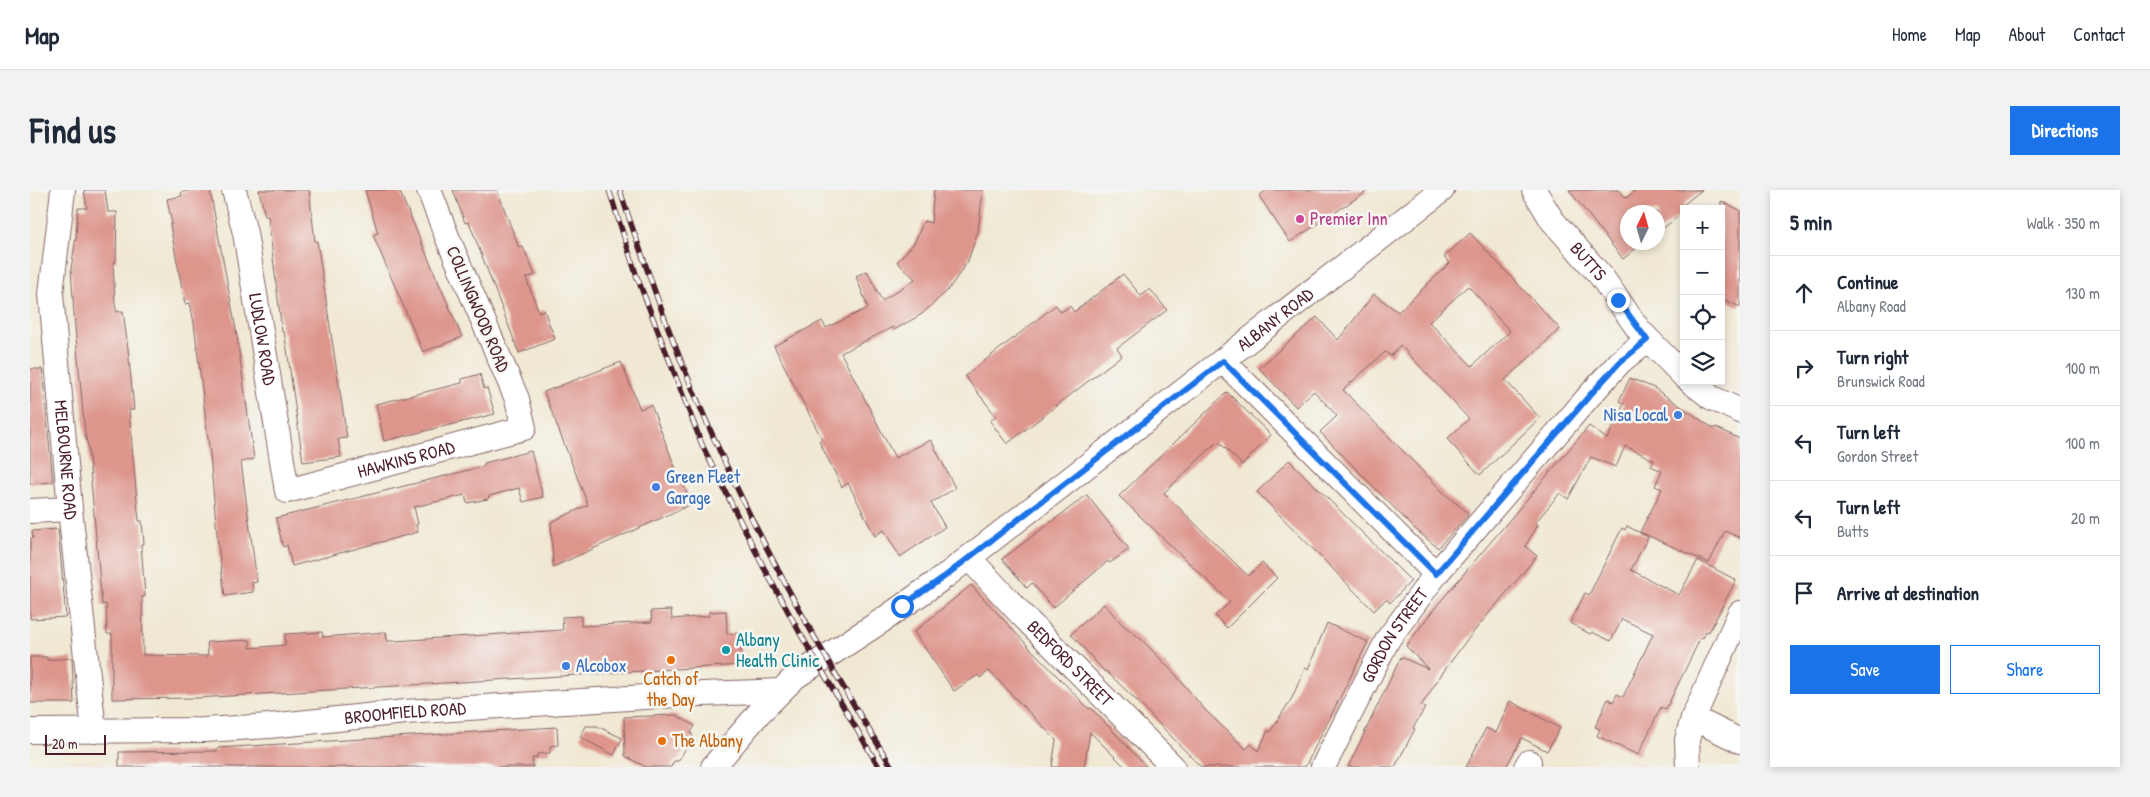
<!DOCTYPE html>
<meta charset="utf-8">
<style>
:root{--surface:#fff;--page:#f2f2f3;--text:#1f2937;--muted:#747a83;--line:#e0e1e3;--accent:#1a73e8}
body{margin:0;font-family:"Patrick Hand",sans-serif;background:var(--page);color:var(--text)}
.controls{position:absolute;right:15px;top:15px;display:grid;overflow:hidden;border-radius:0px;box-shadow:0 2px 8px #0003}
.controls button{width:45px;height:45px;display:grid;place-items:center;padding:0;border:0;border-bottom:1px solid var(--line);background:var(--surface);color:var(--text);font:25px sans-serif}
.compass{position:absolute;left:1590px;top:15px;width:45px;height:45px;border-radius:50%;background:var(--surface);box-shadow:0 2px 8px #0003;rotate:5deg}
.scale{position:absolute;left:15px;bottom:12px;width:61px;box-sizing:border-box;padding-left:5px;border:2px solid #4a1f2b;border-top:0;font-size:14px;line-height:18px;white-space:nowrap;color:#4a1f2b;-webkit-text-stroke:4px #f6f6f2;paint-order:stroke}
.stop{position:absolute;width:15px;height:15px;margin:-11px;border:4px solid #1a73e8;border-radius:50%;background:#fff}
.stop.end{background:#1a73e8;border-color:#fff;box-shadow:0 1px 5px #0008}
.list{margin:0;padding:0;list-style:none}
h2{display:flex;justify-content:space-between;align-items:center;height:65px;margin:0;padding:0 20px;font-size:21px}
h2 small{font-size:16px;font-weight:400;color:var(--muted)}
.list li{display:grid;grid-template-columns:32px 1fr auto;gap:15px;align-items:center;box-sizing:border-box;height:75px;padding:0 20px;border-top:1px solid var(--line)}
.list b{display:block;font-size:19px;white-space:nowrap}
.list p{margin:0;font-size:16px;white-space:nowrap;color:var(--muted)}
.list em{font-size:16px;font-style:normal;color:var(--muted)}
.actions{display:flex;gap:10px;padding:15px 20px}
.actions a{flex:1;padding:11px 0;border:1px solid var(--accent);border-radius:0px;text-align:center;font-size:18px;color:var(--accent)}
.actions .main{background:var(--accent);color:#fff}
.icon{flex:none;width:28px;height:28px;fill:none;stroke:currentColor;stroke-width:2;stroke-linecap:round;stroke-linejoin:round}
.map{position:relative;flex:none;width:1710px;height:577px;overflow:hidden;border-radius:0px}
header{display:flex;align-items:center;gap:30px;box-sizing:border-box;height:70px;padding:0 25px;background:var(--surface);border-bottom:1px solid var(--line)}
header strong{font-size:24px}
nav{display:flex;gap:28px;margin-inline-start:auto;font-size:18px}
.intro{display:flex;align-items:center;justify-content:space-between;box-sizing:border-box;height:120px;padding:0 30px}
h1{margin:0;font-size:35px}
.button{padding:12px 22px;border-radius:0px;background:var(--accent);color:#fff;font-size:18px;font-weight:700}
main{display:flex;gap:30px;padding:0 30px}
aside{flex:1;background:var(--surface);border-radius:0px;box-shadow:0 2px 8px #0003}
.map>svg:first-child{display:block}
</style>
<header>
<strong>Map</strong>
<nav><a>Home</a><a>Map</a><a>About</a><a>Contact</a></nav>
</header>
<div class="intro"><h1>Find us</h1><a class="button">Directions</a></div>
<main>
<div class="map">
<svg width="1710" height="577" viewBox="0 0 1710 577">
<rect width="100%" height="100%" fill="#f6f6f2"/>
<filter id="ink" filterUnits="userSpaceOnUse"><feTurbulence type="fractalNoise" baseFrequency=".02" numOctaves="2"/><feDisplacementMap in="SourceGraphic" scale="10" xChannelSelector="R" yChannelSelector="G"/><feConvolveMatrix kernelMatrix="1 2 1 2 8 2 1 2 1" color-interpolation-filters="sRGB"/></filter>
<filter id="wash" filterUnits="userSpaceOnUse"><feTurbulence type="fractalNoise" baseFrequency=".0096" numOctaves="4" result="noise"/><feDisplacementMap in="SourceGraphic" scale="20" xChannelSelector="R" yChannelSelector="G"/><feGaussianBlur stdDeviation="1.12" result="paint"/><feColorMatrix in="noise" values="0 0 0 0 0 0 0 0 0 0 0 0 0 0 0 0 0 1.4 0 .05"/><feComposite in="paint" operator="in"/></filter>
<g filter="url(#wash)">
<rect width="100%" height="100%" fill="#f0e8d3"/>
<g id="blocks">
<path fill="#dd958c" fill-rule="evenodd" d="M54,0H75L78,22H87L86,72H83L85,115L87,122L93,121L98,159L104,220H99L105,290L109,331H112L114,354H111L115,406L112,407L113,465L178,466L177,452L220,450V458L255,455V444L292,442L293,447L356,442L357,451H364L533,440L532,427L551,426V436L622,432L621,421L641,420L642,429L679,426V422L696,421L697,444L710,443L712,475L167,508L82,509V444H77L76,414L72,415L58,256L55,244L45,137L41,79L46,47L48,18H57Z
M162,0H180L206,140L224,269L211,272L227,392L222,393L223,402L195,406L188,355L180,265L164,133L160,113L155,114L140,34H142L137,9L152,6L151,2Z
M229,0H279L285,52L287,51L317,248L308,249L311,267L273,272L257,159L254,142H252L238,26H235Z
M335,0H369L432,147L393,162L343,45L348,43Z
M423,0H467L489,58L493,57L505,85L496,88L503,107L509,122L514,120L525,149L489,163L439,32L435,33Z
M904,0H953L948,41L938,71L918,100L892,124L864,140L863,137L811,163L865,268L901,250L925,298L901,313L915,337L870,367L854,340L845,346L818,293L812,297L789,251L792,249L744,156L792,131L796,138L838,118L826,86L837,81L852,111L885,89L867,72L884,53L894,31L901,33Z
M1237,0H1339L1260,52L1229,6Z
M1539,0H1589L1596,8L1606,0H1672L1654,14V22L1628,42V22H1598V52H1614L1593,69Z
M1691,11L1710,20V117L1691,108Z
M1440,43L1530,139L1475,190L1510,228L1450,285L1417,249L1439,229L1370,155L1361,166L1355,162L1313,200L1416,305L1437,322L1438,325L1408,358L1384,338L1290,242L1307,226L1284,201L1266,217L1229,178L1287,127L1308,150L1344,104L1368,122L1420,73L1414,67ZM1438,96L1480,141L1442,176L1399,132Z
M1093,84L1111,106L1120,99L1137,120L1087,158L1092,165L977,254L960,231L966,226L935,186L1026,115L1031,122L1040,116L1044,122Z
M591,172L610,219L621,215L645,277L662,314L523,377L521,332L558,315L514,202Z
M0,179H12L23,292L0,294Z
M450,184L454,199L457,198L465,224L354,251L346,214L432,193V189Z
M1600,188L1624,198L1684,239L1685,237L1710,249V348L1695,341L1679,373L1610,342L1632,299L1625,296L1632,281L1621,276L1624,270L1595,256L1586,277L1561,267L1538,309L1530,303L1505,333L1508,335L1495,356L1507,366L1436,451L1411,485L1391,516L1395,518L1383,538L1385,539L1365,577H1318L1371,467L1398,479L1376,456L1404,419L1559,236L1577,249L1594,214L1589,211Z
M1197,202L1241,245L1212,275L1188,251L1134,303L1218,386L1232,373L1247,388L1197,438L1185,426L1200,412L1089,306Z
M501,261L513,307L493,312L489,298L459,306L458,309L437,313L435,305L384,317L388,334L386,335L388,342L262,376L257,355L253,357L246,328L455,276L454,273Z
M1259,270L1381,391L1360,413L1356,409L1344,421L1227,302Z
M1057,305L1099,359L1080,373L1078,371L1023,418L1002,393L997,398L972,369Z
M1597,336L1618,347L1601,380L1649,405L1668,370L1706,390L1679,442L1677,441L1673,448L1671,447L1636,519L1631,517L1608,565L1567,546L1570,539L1565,537L1578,509L1583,512L1587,504L1593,507L1623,444L1592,429L1581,451L1562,442L1560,444L1540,433L1555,403L1559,405L1592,338L1595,340Z
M28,339L36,427L0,429V349L3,348L2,341Z
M941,395L1001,459L1059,519L1061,518L1117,577H1095L1060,542L1054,577H1022L1026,550L959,481L950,488L948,485L924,501L884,442Z
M1074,414L1093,435L1111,449L1146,485L1175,520L1216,559L1221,554L1228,561L1238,541L1240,542L1262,508L1275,478L1278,479L1297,433L1338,452L1275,577H1171L1101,505L1076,481L1075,482L1041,444Z
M0,467H17V470L42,468L44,513H0Z
M1480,511L1530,538L1517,561L1492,548L1476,577H1436L1456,538L1466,543Z
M646,525L665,536L661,542L663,547L648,571H644L641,577H616L595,566L594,527Z
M556,536H567L592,548L584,565L550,547Z
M527,537L528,555L520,556V563L507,564V568H502L503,577H89V562L187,561V558Z"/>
</g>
</g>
<g filter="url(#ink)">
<use href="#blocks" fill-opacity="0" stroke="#846566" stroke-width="1"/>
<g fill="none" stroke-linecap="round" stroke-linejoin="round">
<g stroke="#846566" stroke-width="26">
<g id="minor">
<path id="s1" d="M33,0L21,104L40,319L64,541"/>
<path id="s2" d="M204,0L215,43L257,301L494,238L487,209L418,49L399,0"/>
<path id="s3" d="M1504,0L1522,30L1571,86L1609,140L1654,186"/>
<path d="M1193,171L1406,384"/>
<path d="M1660,191L1682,208L1710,221"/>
<path d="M0,321L40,319"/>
<path id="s4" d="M939,368L991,424L1143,577"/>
<path d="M1663,528L1710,551"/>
<path id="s5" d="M0,541L174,540L239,536L375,522L647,505L750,501"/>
<path id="s6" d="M683,577L729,523L765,487L853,430L914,387L1412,0"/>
<path id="s7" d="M1293,577L1358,449L1406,384L1560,205L1590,172L1617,150"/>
<path d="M1496,577L1499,572"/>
<path d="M1658,577L1657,550L1663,528L1710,423"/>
</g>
</g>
<use href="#minor" stroke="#fff" stroke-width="24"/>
<g stroke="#4a1f2b" stroke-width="5.5">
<path id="rail" d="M579,0L607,87L673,257L734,378L771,445L849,577
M590,0C598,27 608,53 617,79C677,255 763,420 862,577"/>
</g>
<use href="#rail" stroke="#f6f6f2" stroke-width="4" stroke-dasharray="11" stroke-linecap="butt"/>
</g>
</g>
<g fill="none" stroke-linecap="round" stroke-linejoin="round" filter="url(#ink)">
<path stroke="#1a73e8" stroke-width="6" d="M872,416L914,387L1193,171L1406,384L1560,205L1590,172L1617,150L1588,110"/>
</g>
<circle fill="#d1479c" stroke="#f6f6f2" stroke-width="2" cx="1270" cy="29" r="5"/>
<g fill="#3f7fe0" stroke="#f6f6f2" stroke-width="2">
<circle cx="1648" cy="225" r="5"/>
<circle cx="626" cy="297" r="5"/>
<circle cx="536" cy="476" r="5"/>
</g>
<circle fill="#0f9aa8" stroke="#f6f6f2" stroke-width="2" cx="696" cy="460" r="5"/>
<g fill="#e8710a" stroke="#f6f6f2" stroke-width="2">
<circle cx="641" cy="470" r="5"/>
<circle cx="632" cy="551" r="5"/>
</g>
<g text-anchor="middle" stroke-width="5" stroke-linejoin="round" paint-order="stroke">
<g font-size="18" fill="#b23c85" stroke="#f6f6f2" text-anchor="start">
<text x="1280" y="35">Premier Inn</text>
</g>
<g font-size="18" fill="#4a1f2b" stroke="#f6f6f2">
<text dy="6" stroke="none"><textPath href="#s3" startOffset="90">BUTTS</textPath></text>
<text transform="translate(448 119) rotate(67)" y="6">COLLINGWOOD ROAD</text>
<text dy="6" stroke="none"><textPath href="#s6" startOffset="721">ALBANY ROAD</textPath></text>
<text dy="6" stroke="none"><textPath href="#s2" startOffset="152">LUDLOW ROAD</textPath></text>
<text dy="6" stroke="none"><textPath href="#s2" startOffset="429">HAWKINS ROAD</textPath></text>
<text dy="6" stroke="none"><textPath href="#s1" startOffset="271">MELBOURNE ROAD</textPath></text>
<text dy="6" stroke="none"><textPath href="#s7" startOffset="150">GORDON STREET</textPath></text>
<text dy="6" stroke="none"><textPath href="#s4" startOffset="146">BEDFORD STREET</textPath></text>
<text dy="6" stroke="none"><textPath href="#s5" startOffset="376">BROOMFIELD ROAD</textPath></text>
</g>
<g font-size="18" fill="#366cbe" stroke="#f6f6f2" text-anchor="start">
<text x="1638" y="231" text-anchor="end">Nisa Local</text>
<text x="636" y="293">Green Fleet<tspan x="636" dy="21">Garage</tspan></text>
<text x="546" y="482">Alcobox</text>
</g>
<g font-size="18" fill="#0d838f" stroke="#f6f6f2" text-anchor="start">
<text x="706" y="456">Albany<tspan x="706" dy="21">Health Clinic</tspan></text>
</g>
<g font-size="18" fill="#c56008" stroke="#f6f6f2">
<text x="641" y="495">Catch of<tspan x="641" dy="21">the Day</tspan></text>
<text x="642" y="557" text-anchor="start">The Albany</text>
</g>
</g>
</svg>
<div class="controls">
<button>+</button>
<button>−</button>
<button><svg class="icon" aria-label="locate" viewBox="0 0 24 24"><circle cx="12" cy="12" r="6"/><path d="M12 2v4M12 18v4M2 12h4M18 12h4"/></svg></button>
<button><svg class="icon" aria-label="layers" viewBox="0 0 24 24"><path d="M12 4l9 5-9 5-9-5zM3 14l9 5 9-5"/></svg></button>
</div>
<svg class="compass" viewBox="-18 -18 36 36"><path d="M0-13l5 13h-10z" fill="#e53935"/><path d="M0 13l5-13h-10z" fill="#747a83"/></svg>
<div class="scale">20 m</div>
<div class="stop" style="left:872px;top:416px"></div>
<div class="stop end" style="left:1588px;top:110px"></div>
</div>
<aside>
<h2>5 min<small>Walk · 350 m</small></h2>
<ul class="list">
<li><svg class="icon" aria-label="ahead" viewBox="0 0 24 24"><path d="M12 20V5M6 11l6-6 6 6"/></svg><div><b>Continue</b><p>Albany Road</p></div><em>130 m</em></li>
<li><svg class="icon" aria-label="right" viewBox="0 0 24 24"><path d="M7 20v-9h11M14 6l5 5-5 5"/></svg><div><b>Turn right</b><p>Brunswick Road</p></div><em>100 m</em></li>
<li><svg class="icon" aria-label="left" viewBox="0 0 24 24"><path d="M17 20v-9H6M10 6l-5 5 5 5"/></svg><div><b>Turn left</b><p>Gordon Street</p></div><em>100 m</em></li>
<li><svg class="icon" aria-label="left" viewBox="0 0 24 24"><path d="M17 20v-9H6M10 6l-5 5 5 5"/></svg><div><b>Turn left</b><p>Butts</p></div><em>20 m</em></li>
<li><svg class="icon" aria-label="arrive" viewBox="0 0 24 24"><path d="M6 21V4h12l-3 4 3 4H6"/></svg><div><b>Arrive at destination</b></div></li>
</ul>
<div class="actions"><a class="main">Save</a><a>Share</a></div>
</aside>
</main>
